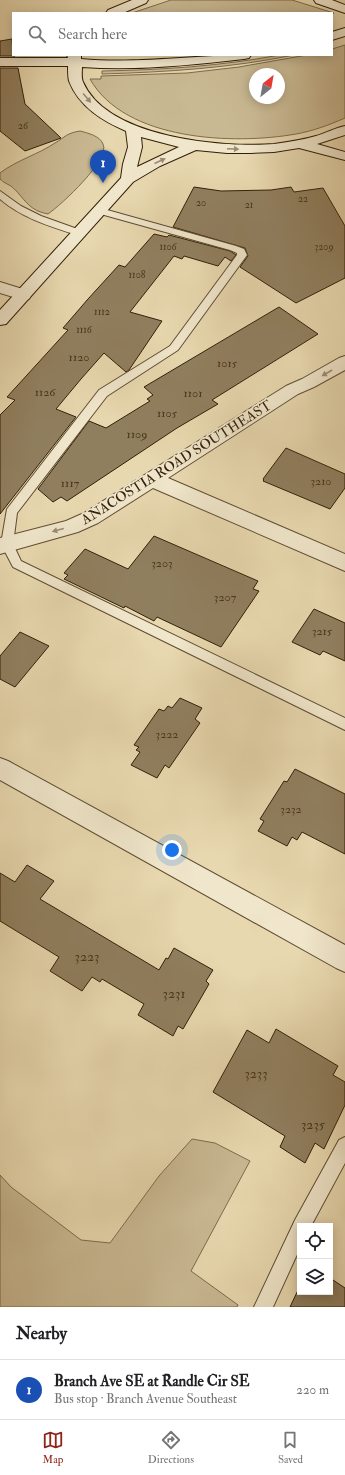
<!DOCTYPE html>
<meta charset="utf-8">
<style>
:root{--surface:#fff;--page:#f6f6f6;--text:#202124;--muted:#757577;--line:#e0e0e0;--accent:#8f2418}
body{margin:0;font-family:"IM FELL Double Pica",serif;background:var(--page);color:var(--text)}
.controls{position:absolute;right:12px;bottom:12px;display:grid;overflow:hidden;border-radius:0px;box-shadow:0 2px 10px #0003}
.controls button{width:36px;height:36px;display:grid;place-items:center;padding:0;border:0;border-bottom:1px solid var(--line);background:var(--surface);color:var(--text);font:20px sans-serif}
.compass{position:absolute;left:249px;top:68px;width:36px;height:36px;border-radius:50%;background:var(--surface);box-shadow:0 2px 10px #0003;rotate:31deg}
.you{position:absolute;left:172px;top:850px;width:14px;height:14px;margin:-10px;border:3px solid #fff;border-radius:50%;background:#1a73e8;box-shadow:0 0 0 6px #1a73e833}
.badge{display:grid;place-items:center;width:26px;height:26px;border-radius:50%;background:var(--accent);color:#fff;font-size:13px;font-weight:700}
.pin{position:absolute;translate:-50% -33px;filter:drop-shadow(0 1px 2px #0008)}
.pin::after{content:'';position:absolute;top:21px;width:14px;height:12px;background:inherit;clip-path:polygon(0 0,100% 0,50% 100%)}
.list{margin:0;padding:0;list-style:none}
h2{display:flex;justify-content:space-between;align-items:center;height:52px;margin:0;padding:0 16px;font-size:17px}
h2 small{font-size:13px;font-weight:400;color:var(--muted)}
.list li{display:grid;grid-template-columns:26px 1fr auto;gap:12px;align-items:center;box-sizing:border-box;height:60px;padding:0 16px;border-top:1px solid var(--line)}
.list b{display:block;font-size:15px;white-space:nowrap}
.list p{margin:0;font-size:13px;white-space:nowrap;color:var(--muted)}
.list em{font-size:13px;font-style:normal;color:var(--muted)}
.icon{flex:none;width:22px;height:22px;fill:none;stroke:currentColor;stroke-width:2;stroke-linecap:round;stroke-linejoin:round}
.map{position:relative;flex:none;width:345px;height:1307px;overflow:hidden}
.search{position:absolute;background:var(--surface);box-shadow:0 2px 10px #0003;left:12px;right:12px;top:12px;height:44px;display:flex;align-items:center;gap:10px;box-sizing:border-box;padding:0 14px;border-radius:0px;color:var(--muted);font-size:15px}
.sheet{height:112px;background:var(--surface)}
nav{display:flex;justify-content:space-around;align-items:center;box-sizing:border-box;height:56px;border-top:1px solid var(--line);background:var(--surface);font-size:11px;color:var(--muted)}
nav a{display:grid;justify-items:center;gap:2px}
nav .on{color:var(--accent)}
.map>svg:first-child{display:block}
</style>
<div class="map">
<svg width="345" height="1307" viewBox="0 0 345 1307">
<rect width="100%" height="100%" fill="#e8d8af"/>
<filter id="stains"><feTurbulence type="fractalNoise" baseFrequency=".005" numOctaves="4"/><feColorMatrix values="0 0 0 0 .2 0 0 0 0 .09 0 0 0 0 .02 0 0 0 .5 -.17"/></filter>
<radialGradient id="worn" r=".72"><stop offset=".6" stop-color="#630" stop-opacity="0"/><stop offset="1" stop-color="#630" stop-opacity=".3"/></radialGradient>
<path fill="#c9b993" stroke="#7d6c4e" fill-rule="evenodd" d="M171,0H292L334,13L332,15V13H132Z
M345,45V118C329,125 313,131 296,134C234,145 125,141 90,79H101V76L187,73L239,67L307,55H332V49ZM255,74H279V98H255Z
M280,55H294C231,68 167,72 102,74V71C162,70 221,66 280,55Z
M80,131C88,133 100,136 103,144C111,159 61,205 48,214C27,210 25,198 11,186C7,184 3,182 0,179V173C17,160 37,155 55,143C65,137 67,133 80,131Z
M192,1139L215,1143L250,1161L191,1271L238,1305L237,1307H0V1175L11,1187L81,1240L110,1243L159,1176Z"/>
<path fill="#907f5f" stroke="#311f08" d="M12,39L13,55L15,56H0V41Z
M0,68H18L25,104L61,138L25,151L0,131Z
M194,187L221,191L271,190L291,187L294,192L323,188L345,226V278L296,303L240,267L248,256L245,248L173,227Z
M154,234L167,237L169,235L230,251L236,255L231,261L225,257L218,266L184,256L182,259L174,256L130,312L162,321L129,370L126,372L104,353L81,379L56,409L76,417L0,514V415L15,400L7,397L68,330L63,328L88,299L119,265L125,267Z
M279,307L318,334L212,400L218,404L177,428L67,501L61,497L53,502L38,489L89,421L106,428L150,401L147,399L153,395L144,387Z
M286,448L345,474V488L330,509L263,481L264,480L263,479Z
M154,536L258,581L253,589L259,591L221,647L157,617L154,621L125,606L124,608L64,579L68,575L64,573L85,549L128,569Z
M314,609L345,623V661L323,651L320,655L292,642Z
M20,632L49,646L15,687L0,679V656Z
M180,698L202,708L195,719L200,723L169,768L165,765L157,778L131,765L140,752L136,750L139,747L134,745L159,709L164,711L168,706L172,708Z
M295,769L345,794V854L302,832L297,840L292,837L287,846L258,831L264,821L260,819L284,781L287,782Z
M27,865L54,881L40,899L159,970L166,958L168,959L174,948L213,970L206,981L209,984L183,1029L178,1026L173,1036L138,1015L144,1004L102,979L100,982L92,977L82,991L50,971L59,957L0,921V873L15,882Z
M276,1029L338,1066L333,1075L345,1082V1105L324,1149L315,1143L305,1163L280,1147L285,1136L213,1092L247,1030L269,1043Z
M330,1278L345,1288V1307H290L300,1286V1292H330Z"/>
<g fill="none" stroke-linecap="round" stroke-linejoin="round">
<g stroke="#5f4d32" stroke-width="2">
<path id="lane" d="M0,191L21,206L41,216L83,231L85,233L80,236L77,235C49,226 22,218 0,199Z
M100,208L236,246L244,249L247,255L178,350L107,396L17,513L13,544L21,561L345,718V730L13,567L1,544L7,509L99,390L170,346L237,255V253L230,250L97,213L95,211Z
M345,1137V1163L311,1226H300V1248L273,1307H254L295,1220L339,1140Z"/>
</g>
<g stroke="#5f4d32" stroke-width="2">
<path id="street" d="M0,282L29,291L31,295L29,299L23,300L0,293Z
M345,356V370L314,387L298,394L168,478L345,554V571L153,488L98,523L78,532L0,554V538L66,521L84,513L286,386L302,379L339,358Z
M0,758L8,761L345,945V972L336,968L0,780Z"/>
</g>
<g stroke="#311f08" stroke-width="2">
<path id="secondary" d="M132,0H148L146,3L123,13H106L108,10Z
M314,0H332L345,5V13L316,3Z
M345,28V36L332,40V32Z
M67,55H81V59C138,64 194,55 251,55L249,58L244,59C190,65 136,71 82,67C82,71 81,78 83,82C107,138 222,148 274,144C288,142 302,140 316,136C326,133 335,128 345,126V135L317,144L345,152V160L299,148L274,152L250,153H227L196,150L160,166L133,182L6,324L0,325V310L121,178L123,164L128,147L126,131C103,121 79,107 69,81C68,77 68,71 68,66H0V58H68ZM141,137L179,147L137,167L142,147Z"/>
</g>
<use href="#lane" fill="#f0e6cb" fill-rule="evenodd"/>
<use href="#street" fill="#f0e6cb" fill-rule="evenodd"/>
<use href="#secondary" fill="#f0e6cb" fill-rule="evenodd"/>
</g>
<defs><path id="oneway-solid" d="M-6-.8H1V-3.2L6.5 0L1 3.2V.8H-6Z"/></defs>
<g fill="#9a8c73">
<use href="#oneway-solid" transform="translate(87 98) rotate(50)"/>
<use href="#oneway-solid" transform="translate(233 149) rotate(3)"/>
<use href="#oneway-solid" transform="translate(160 161) rotate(-25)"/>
<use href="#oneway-solid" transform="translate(327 373) rotate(150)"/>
<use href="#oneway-solid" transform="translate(58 530) rotate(165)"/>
</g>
<g text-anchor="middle" stroke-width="3.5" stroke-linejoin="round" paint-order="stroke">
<g font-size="10" fill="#49371e">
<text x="23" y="129">26</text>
<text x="303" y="202">22</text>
<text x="201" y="206">20</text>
<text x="249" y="208">21</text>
<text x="168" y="250">1106</text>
<text x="324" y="250">3209</text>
<text x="137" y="278">1108</text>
<text x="102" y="315">1112</text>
<text x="84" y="333">1116</text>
</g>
<g font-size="12" fill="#49371e">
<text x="79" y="361">1120</text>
<text x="227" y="367">1015</text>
<text x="45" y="396">1126</text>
<text x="193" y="397">1101</text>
<text x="167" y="417">1105</text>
<text x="137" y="438">1109</text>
<text x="321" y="485">3210</text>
<text x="70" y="487">1117</text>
<text x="162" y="567">3203</text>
<text x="225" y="601">3207</text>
<text x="322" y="635">3215</text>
<text x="167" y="738">3222</text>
<text x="291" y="813">3232</text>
</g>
<g font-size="14" fill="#311f08" stroke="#f0e6cb">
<text transform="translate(176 462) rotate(-32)" y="5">ANACOSTIA ROAD SOUTHEAST</text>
</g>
<g font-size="14" fill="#49371e">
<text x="87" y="961">3223</text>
<text x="174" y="998">3231</text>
<text x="256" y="1078">3233</text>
<text x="313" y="1129">3235</text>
</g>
</g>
<rect width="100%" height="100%" filter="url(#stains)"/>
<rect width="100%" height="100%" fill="url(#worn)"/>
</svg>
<div class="controls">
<button><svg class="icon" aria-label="locate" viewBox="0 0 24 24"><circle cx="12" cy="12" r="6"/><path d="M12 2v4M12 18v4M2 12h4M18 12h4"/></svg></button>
<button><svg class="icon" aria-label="layers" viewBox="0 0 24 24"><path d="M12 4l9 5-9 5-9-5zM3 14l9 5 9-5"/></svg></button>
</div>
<svg class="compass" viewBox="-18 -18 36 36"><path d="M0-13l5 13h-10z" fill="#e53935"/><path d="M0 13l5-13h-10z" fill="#757577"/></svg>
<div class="you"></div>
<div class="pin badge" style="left:103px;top:183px;background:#1a4fb4">1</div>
<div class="search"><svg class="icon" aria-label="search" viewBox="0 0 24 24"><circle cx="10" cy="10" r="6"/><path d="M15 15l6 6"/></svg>Search here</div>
</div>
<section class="sheet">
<h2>Nearby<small></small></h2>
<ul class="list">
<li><span class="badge" style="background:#1a4fb4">1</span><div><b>Branch Ave SE at Randle Cir SE</b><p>Bus stop · Branch Avenue Southeast</p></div><em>220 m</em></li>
</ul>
</section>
<nav>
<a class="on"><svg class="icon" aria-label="map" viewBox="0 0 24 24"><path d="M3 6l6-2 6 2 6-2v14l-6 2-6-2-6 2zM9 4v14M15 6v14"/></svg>Map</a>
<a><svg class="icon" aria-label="directions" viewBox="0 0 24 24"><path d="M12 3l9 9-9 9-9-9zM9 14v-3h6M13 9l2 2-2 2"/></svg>Directions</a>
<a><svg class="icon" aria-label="saved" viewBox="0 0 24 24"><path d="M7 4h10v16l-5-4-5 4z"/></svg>Saved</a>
</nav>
